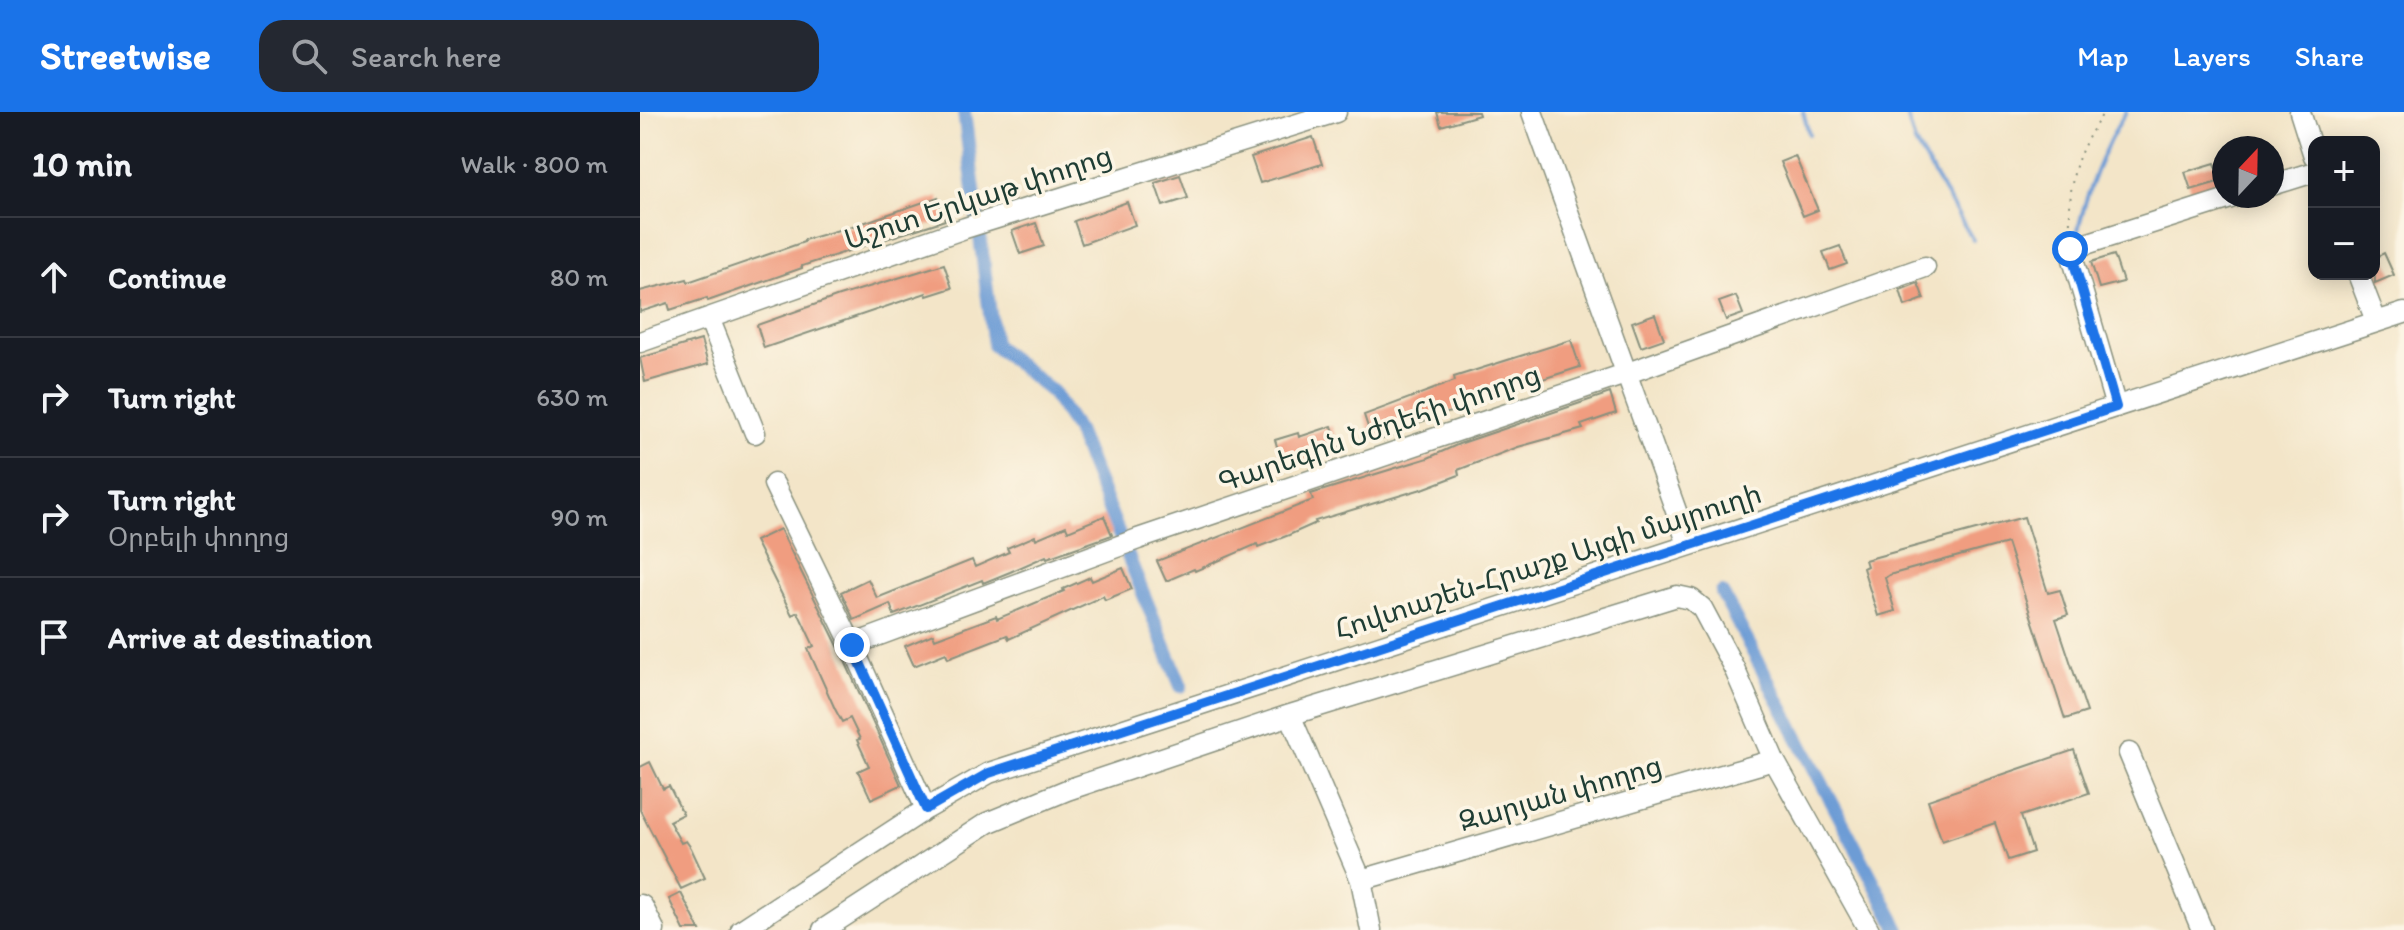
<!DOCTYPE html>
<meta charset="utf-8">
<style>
:root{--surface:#171b24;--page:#242831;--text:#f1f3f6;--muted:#9ea1a6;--line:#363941;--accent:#1a73e8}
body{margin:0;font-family:Itim,"Noto Sans Armenian",sans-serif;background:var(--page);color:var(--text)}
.controls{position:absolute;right:24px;top:24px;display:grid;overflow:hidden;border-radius:16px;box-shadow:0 4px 20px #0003}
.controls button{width:72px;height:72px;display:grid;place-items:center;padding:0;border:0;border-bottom:2px solid var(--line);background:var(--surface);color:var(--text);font:40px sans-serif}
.compass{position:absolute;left:1572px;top:24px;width:72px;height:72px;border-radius:50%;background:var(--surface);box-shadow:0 4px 20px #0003;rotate:22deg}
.stop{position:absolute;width:24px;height:24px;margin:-18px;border:6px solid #1a73e8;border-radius:50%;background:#fff}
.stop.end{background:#1a73e8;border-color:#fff;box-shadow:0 2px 8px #0008}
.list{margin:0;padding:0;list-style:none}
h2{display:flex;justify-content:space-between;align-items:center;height:104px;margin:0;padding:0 32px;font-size:34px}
h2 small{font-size:26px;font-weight:400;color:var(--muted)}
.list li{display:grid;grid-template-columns:52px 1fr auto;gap:24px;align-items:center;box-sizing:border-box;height:120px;padding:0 32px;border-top:2px solid var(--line)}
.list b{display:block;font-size:30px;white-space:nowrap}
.list p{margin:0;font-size:26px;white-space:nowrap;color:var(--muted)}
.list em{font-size:26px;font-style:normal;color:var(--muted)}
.icon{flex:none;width:44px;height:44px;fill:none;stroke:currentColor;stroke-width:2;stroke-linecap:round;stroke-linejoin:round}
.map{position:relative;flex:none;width:1764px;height:818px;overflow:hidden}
header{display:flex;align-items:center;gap:48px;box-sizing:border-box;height:112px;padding:0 40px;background:var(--accent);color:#fff}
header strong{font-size:38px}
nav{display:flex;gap:44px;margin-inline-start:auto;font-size:28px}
.search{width:560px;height:72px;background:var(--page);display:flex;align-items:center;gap:20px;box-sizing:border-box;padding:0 28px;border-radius:24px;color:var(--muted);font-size:30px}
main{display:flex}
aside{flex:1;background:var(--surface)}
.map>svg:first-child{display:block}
</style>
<header>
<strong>Streetwise</strong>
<div class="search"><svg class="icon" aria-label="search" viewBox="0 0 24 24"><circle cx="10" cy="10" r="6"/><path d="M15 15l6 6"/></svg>Search here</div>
<nav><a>Map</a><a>Layers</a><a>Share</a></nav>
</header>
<main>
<aside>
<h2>10 min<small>Walk · 800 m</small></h2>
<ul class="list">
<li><svg class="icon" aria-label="ahead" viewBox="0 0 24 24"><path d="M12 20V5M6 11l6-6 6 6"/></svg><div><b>Continue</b></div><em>80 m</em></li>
<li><svg class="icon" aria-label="right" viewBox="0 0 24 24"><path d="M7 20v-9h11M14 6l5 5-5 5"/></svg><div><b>Turn right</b></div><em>630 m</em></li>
<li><svg class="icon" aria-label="right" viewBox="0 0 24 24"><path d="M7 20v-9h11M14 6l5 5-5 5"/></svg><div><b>Turn right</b><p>Օրբելի փողոց</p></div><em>90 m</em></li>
<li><svg class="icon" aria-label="arrive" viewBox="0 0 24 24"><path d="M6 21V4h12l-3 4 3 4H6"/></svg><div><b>Arrive at destination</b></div></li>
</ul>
</aside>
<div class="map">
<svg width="1764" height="818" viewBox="0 0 1764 818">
<rect width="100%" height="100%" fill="#fcf5e5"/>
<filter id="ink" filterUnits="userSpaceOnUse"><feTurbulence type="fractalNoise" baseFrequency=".0125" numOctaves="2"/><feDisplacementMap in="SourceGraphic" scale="16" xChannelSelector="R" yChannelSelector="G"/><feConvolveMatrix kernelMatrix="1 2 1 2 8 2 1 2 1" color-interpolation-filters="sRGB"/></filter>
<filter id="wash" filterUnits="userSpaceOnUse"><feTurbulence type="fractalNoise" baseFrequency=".006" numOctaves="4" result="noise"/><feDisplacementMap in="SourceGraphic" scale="32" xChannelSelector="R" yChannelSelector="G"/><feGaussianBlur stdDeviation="1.8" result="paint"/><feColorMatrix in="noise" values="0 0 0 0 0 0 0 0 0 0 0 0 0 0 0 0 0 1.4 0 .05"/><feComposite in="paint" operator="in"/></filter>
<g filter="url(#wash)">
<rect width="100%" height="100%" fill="#f3e5c8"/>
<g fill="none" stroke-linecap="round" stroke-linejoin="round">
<path stroke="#6d9cd5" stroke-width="4" d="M1163,0L1169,22
M1266,0L1275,31L1333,128
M1437,123C1446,81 1463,36 1486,0"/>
<path stroke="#6d9cd5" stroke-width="14" d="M324,0L354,233L412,280L437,319L541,574
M1082,481L1259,818"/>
</g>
<g id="blocks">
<path fill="#f09d80" d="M797,0H838L839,3L801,14Z
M673,25L682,52L620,71L611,45Z
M1155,44L1178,98L1163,104L1140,50Z
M1575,51L1581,69L1551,78L1545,60Z
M540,63L548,86L523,94L515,71Z
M298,85L305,108L162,154V156L68,189L67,186L30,198L28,191L0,200V179L47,167L48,170L164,130V128L223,111Z
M487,90L495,113L442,132L434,109Z
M396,111L404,134L380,142L372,119Z
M1200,134L1207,152L1190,158L1183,140Z
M1744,141L1754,163L1735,171L1734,146Z
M1474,143L1483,170L1459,176L1451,150Z
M304,152L312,176L287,184L286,181L124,236L117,213L199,184Z
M1278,171L1284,187L1265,194L1260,178Z
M1096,184L1103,202L1086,208L1079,190Z
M1015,202L1024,227L1001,235L992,210Z
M61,228L68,252L5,270L0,246Z
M931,228L940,255L815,295L816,298L754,319L756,323L733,330L724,303L815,269L814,265Z
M970,281L976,301L941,313L943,317L878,335L818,358L819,363L785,376L675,409L676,411L649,423L618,435L617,432L555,459L554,457L526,469L517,449L673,388L671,382L788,346L819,332Z
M692,314L701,341L678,348L677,345L644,356L635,328L658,321L659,325Z
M464,404L472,423L407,446L406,444L370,460L343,471L342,468L254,503L250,492L214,508L201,480L228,467L237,486L332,448L335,455L369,440L367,436L395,424L396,427L426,414L428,419Z
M1384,405L1408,481L1420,478L1428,503L1416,507L1447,600L1425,607L1367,431L1249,463L1245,466L1255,499L1238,504L1223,456L1227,454L1225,448Z
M140,417L200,538L261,673L231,687L218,659L229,654L217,628L220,627L210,606L202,610L195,597L168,537L174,534L158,500L152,503L115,429Z
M483,456L492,477L465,488L463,484L369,527L367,523L308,546L306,541L274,554L265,534L293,522L295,527L356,504L357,507L424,479L423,477L450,465L452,469Z
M1434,638L1449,681L1381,704L1393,740L1368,748L1355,711L1302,729L1288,688Z
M10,650L23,677L29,674L43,702L29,709L41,731L46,729L51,736L65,766L41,777L0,698V655Z
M41,781L60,818H44L29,787Z"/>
</g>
</g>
<g filter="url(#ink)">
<use href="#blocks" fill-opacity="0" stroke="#89917e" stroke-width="2"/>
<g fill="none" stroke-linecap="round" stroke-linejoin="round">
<g stroke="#89917e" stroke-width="23">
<path id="minor" d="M892,0L1048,432
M1660,0L1674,44
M1632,73L1674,60
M1718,162L1736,209
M69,206L115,321
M0,230L325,116L696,0
M1476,295L1430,137L1597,84
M134,372L212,533L286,697
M212,533L498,427L985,262L1285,155
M650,603L721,768L731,818
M1489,641L1562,818
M721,768L1134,648
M101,818L286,697L349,661L1764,201
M183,818L347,711L427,678L650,603L1037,484L1051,487L1062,496L1094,556L1134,648L1229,818"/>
</g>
<g stroke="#89917e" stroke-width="29">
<path id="major" d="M0,796L11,818"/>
</g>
<path stroke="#89917e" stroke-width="2" stroke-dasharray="2 6" stroke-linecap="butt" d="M1430,119C1429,64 1434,46 1464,0"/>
<use href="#minor" stroke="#fff" stroke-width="20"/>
<use href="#major" stroke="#fff" stroke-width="26"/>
</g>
</g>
<g fill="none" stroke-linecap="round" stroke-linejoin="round" filter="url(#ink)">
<path stroke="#1a73e8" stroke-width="10" d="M212,533L286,697L349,661L1476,295L1430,137"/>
</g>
<g text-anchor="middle" stroke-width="7" stroke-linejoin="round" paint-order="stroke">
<g font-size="28" fill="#1f3d34" stroke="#fcf5e5">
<text transform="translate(338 85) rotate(-18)" y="10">Աշոտ Երկաթ փողոց</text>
<text transform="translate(739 316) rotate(-19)" y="10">Գարեգին Նժդեհի փողոց</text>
<text transform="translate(908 449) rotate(-18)" y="10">Հովտաշեն-Հրաշք Այգի մայրուղի</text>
<text transform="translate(920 681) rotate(-16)" y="10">Զարյան փողոց</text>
</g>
</g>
</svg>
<div class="controls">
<button>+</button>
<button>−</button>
</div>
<svg class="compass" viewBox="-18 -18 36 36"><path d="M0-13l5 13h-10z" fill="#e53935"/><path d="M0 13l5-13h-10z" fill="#9ea1a6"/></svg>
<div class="stop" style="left:1430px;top:137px"></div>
<div class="stop end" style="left:212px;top:533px"></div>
</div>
</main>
